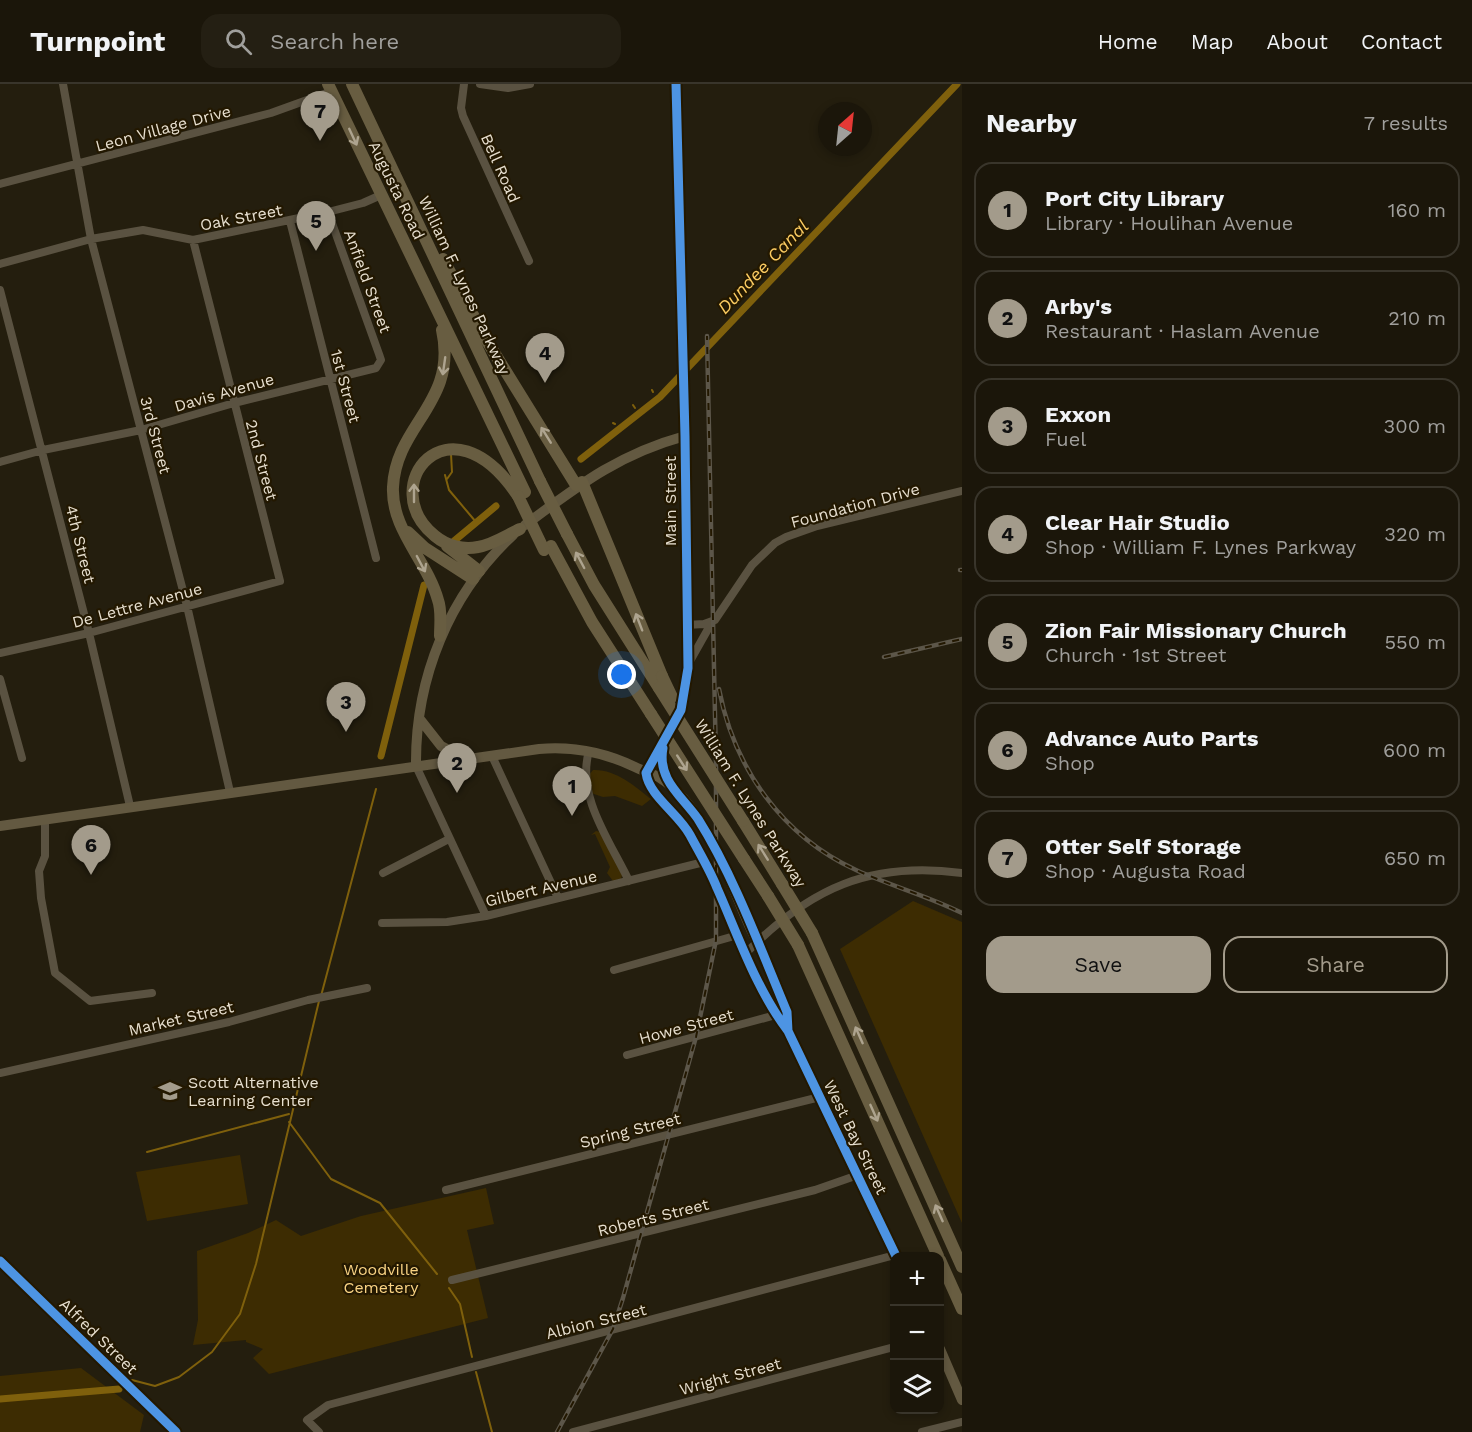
<!DOCTYPE html>
<meta charset="utf-8">
<style>
:root{--surface:#1b160a;--page:#241f13;--text:#f1f3f6;--muted:#a09f9c;--line:#39352b;--accent:#a39b8b}
body{margin:0;font-family:"Work Sans",sans-serif;background:var(--page);color:var(--text)}
.controls{position:absolute;right:18px;bottom:18px;display:grid;overflow:hidden;border-radius:12px;box-shadow:0 3px 9px #0003}
.controls button{width:54px;height:54px;display:grid;place-items:center;padding:0;border:0;border-bottom:2px solid var(--line);background:var(--surface);color:var(--text);font:30px sans-serif}
.compass{position:absolute;left:818px;top:18px;width:54px;height:54px;border-radius:50%;background:var(--surface);box-shadow:0 3px 9px #0003;rotate:27deg}
.you{position:absolute;left:622px;top:591px;width:21px;height:21px;margin:-15px;border:4px solid #fff;border-radius:50%;background:#1a73e8;box-shadow:0 0 0 9px #1a73e833}
.badge{display:grid;place-items:center;width:39px;height:39px;border-radius:50%;background:var(--accent);color:#111;font-size:20px;font-weight:700}
.pin{position:absolute;translate:-50% -50px;filter:drop-shadow(0 2px 3px #0008)}
.pin::after{content:'';position:absolute;top:32px;width:21px;height:18px;background:inherit;clip-path:polygon(0 0,100% 0,50% 100%)}
.list{margin:0;padding:0;list-style:none}
h2{display:flex;justify-content:space-between;align-items:center;height:78px;margin:0;padding:0 24px;font-size:26px}
h2 small{font-size:20px;font-weight:400;color:var(--muted)}
.list li{display:grid;grid-template-columns:39px 1fr auto;gap:18px;align-items:center;box-sizing:border-box;height:96px;margin:0 12px 12px;padding:0 12px;border:2px solid var(--line);border-radius:18px}
.list b{display:block;font-size:22px;white-space:nowrap}
.list p{margin:0;font-size:20px;white-space:nowrap;color:var(--muted)}
.list em{font-size:20px;font-style:normal;color:var(--muted)}
.actions{display:flex;gap:12px;padding:18px 24px}
.actions a{flex:1;padding:14px 0;border:2px solid var(--accent);border-radius:18px;text-align:center;font-size:21px;color:var(--accent)}
.actions .main{background:var(--accent);color:#111}
.icon{flex:none;width:33px;height:33px;fill:none;stroke:currentColor;stroke-width:2;stroke-linecap:round;stroke-linejoin:round}
.map{position:relative;flex:none;width:962px;height:1348px;overflow:hidden}
header{display:flex;align-items:center;gap:36px;box-sizing:border-box;height:84px;padding:0 30px;background:var(--surface);border-bottom:2px solid var(--line)}
header strong{font-size:28px}
nav{display:flex;gap:33px;margin-inline-start:auto;font-size:21px}
.search{width:420px;height:54px;background:var(--page);display:flex;align-items:center;gap:15px;box-sizing:border-box;padding:0 21px;border-radius:18px;color:var(--muted);font-size:22px}
main{display:flex}
aside{flex:1;background:var(--surface)}
.map>svg:first-child{display:block}
</style>
<header>
<strong>Turnpoint</strong>
<div class="search"><svg class="icon" aria-label="search" viewBox="0 0 24 24"><circle cx="10" cy="10" r="6"/><path d="M15 15l6 6"/></svg>Search here</div>
<nav><a>Home</a><a>Map</a><a>About</a><a>Contact</a></nav>
</header>
<main>
<div class="map">
<svg width="962" height="1348" viewBox="0 0 962 1348">
<rect width="100%" height="100%" fill="#241e0e"/>
<path fill="#3d2c02" d="M593,686C615,685 635,702 651,715L642,722L615,712L603,713L591,709L589,691Z
M596,747L601,748L622,791L621,795L613,797L607,789L610,783L595,750L591,751Z
M913,817L962,838V1139L840,865Z
M240,1071L248,1120L147,1137L136,1088Z
M486,1104L494,1140L467,1146L488,1234L269,1290L253,1274L263,1265L246,1258V1256L193,1261L198,1236L197,1167L248,1149L276,1136L301,1152L361,1132Z
M81,1284L144,1331L140,1348H0V1292Z"/>
<g fill="none" stroke-linecap="round" stroke-linejoin="round">
<path stroke="#7f600c" stroke-width="2" d="M652,306L653,308
M633,321L635,324
M613,339L615,340
M445,391L449,406L476,438
M447,395L452,388L451,370
M321,912L376,705
M289,1038L331,1095L380,1119L437,1190
M147,1068L289,1030
M449,1204L460,1220L472,1273
M476,1288L492,1348
M132,1296L155,1302L179,1293L212,1268L240,1230L256,1180L319,917"/>
<path stroke="#7f600c" stroke-width="7" d="M581,375L660,313L957,0
M454,457L496,422
M381,672L424,501
M0,1315L119,1305"/>
<path stroke="#5a5241" stroke-width="8" d="M63,0L91,155L187,522L230,708
M464,0L461,24L463,32L529,177
M480,0L508,4L530,0
M0,100L271,29L332,7
M290,137L376,474
M0,180L91,155L143,146L193,156L328,128L363,119L381,111
M0,206L89,549L130,722
M0,378L43,366L141,346L234,319L376,284L381,276L379,270L328,128
M686,541L704,540L715,536L752,481L775,459L786,453L817,442L962,407
M0,569L89,549L280,497L193,156
M690,577L712,538
M0,595L22,674
M589,667C576,712 610,757 629,797
M492,672L558,814
M416,682L486,832
M45,735V772L39,787L41,814L55,889L90,917L152,909
M383,789L449,755
M382,839L447,838L486,832L704,778
M746,869C810,804 870,777 962,789
M614,886L738,851
M627,971L776,931
M0,989L229,938L308,916L367,904
M446,1106L820,1013
M452,1196L815,1106L858,1091
M319,1348L307,1336L328,1321L895,1171
M573,1348L894,1263
M922,1348L962,1338"/>
<path stroke="#635941" stroke-width="10" d="M676,0L685,352L688,584L681,626L646,689C649,712 678,729 690,751C699,768 710,786 717,804C738,851 756,905 788,947L896,1172
M525,441C579,401 619,370 685,352
M419,634L441,662L466,675
M663,664L662,681L669,698
M416,682C415,594 449,511 513,451
M0,742L539,665C573,662 604,668 635,683C643,687 653,690 660,694C704,721 729,796 749,841C764,874 786,910 788,946
M0,1177L176,1348
M940,1265L962,1316"/>
<path stroke="#685d41" stroke-width="12" d="M328,0L525,408
M352,0L540,397
M443,175L487,257L576,401
M582,398L662,592
M518,412C449,308 374,403 435,452C447,462 463,466 478,463C492,461 507,451 520,445
M408,448L425,464L473,495
M567,450L594,501L659,604
M447,462L479,487
M551,462L592,538L651,630
M440,552C440,540 442,527 438,516C427,476 391,446 393,403C396,340 458,319 442,246
M743,737L782,800
M744,775L768,812
M812,849L962,1183
M798,861L938,1172
M940,1176L962,1225"/>
<g stroke="#5c5649" stroke-width="4.5">
<path id="rail" d="M960,486H962
M884,573L962,555
M719,605C734,684 782,752 856,786C891,802 928,812 962,829
M557,1348L613,1245L623,1214L696,953L716,856V678L707,252"/>
</g>
<use href="#rail" stroke="#231800" stroke-width="2" stroke-dasharray="7" stroke-linecap="butt"/>
<path stroke="#685d41" stroke-width="12" d="M540,397L567,450
M518,412L544,466
M662,592L672,613
M659,604L743,737
M651,630L744,775
M782,800L812,849
M768,812L798,861"/>
<g stroke="#231800" stroke-width="13">
<path id="cycleway" d="M676,0L685,352L688,584L681,626L646,689C649,712 678,729 690,751C699,768 710,786 717,804C738,851 756,905 788,947L896,1172
M663,664C657,696 682,712 698,735C734,792 761,866 787,928L788,947
M0,1177L176,1348"/>
</g>
<use href="#cycleway" stroke="#4d94e3" stroke-width="9"/>
</g>
<defs><path id="oneway-shaft" d="M-6 0H5M1.5-3L5.5 0L1.5 3" fill="none" stroke-width="1.6" stroke-linecap="round" stroke-linejoin="round" transform="scale(1.5)"/></defs>
<g stroke="#aea48f">
<use href="#oneway-shaft" transform="translate(353 53) rotate(65)"/>
<use href="#oneway-shaft" transform="translate(444 282) rotate(98)"/>
<use href="#oneway-shaft" transform="translate(546 351) rotate(-122)"/>
<use href="#oneway-shaft" transform="translate(414 409) rotate(-90)"/>
<use href="#oneway-shaft" transform="translate(580 476) rotate(-118)"/>
<use href="#oneway-shaft" transform="translate(421 480) rotate(62)"/>
<use href="#oneway-shaft" transform="translate(639 538) rotate(-111)"/>
<use href="#oneway-shaft" transform="translate(682 679) rotate(57)"/>
<use href="#oneway-shaft" transform="translate(763 768) rotate(-122)"/>
<use href="#oneway-shaft" transform="translate(859 951) rotate(-114)"/>
<use href="#oneway-shaft" transform="translate(874 1029) rotate(66)"/>
<use href="#oneway-shaft" transform="translate(939 1129) rotate(-114)"/>
</g>
<defs>
<g id="school-bare" transform="scale(1.8)"><path d="M0-5L7-2L0 1L-7-2ZM-4 1L0 2.5L4 1V4Q0 6-4 4Z" fill="#a39b8b" stroke="#231800" stroke-width="2.5" paint-order="stroke"/></g>
</defs>
<g fill-rule="evenodd">
<use href="#school-bare" x="170" y="1007"/>
</g>
<g text-anchor="middle" stroke-width="4.5" stroke-linejoin="round" paint-order="stroke">
<g font-size="16" fill="#e7dfcf" stroke="#231800">
<text transform="translate(163 44) rotate(-15)" y="6">Leon Village Drive</text>
<text transform="translate(501 84) rotate(66)" y="6">Bell Road</text>
<text transform="translate(397 106) rotate(64)" y="6">Augusta Road</text>
<text transform="translate(241 133) rotate(-11)" y="6">Oak Street</text>
<text transform="translate(368 197) rotate(70)" y="6">Anfield Street</text>
<text transform="translate(465 201) rotate(65)" y="6">William F. Lynes Parkway</text>
<text transform="translate(346 302) rotate(75)" y="6">1st Street</text>
<text transform="translate(224 308) rotate(-16)" y="6">Davis Avenue</text>
<text transform="translate(156 351) rotate(75)" y="6">3rd Street</text>
<text transform="translate(262 376) rotate(75)" y="6">2nd Street</text>
<text transform="translate(670 417) rotate(-90)" y="6">Main Street</text>
<text transform="translate(855 421) rotate(-15)" y="6">Foundation Drive</text>
<text transform="translate(81 460) rotate(76)" y="6">4th Street</text>
<text transform="translate(137 521) rotate(-15)" y="6">De Lettre Avenue</text>
<text transform="translate(751 719) rotate(58)" y="6">William F. Lynes Parkway</text>
<text transform="translate(541 804) rotate(-13)" y="6">Gilbert Avenue</text>
<text transform="translate(181 934) rotate(-13)" y="6">Market Street</text>
<text transform="translate(686 942) rotate(-15)" y="6">Howe Street</text>
<text transform="translate(630 1046) rotate(-14)" y="6">Spring Street</text>
<text transform="translate(856 1053) rotate(64)" y="6">West Bay Street</text>
<text transform="translate(653 1133) rotate(-14)" y="6">Roberts Street</text>
<text transform="translate(596 1237) rotate(-14)" y="6">Albion Street</text>
<text transform="translate(99 1252) rotate(44)" y="6">Alfred Street</text>
<text transform="translate(730 1292) rotate(-15)" y="6">Wright Street</text>
</g>
<g font-size="16" fill="#e7dfcf" stroke="#231800" text-anchor="start">
<text x="188" y="1004">Scott Alternative<tspan x="188" dy="18">Learning Center</tspan></text>
</g>
<g font-size="16" fill="#f9d383" stroke="#231800">
<text x="381" y="1191">Woodville<tspan x="381" dy="18">Cemetery</tspan></text>
</g>
<g font-size="18" font-style="italic" fill="#fbcb61" stroke="#231800">
<text transform="translate(763 183) rotate(-46)" y="6">Dundee Canal</text>
</g>
</g>
</svg>
<div class="controls">
<button>+</button>
<button>−</button>
<button><svg class="icon" aria-label="layers" viewBox="0 0 24 24"><path d="M12 4l9 5-9 5-9-5zM3 14l9 5 9-5"/></svg></button>
</div>
<svg class="compass" viewBox="-18 -18 36 36"><path d="M0-13l5 13h-10z" fill="#e53935"/><path d="M0 13l5-13h-10z" fill="#a09f9c"/></svg>
<div class="you"></div>
<div class="pin badge" style="left:572px;top:732px">1</div>
<div class="pin badge" style="left:457px;top:709px">2</div>
<div class="pin badge" style="left:346px;top:648px">3</div>
<div class="pin badge" style="left:545px;top:299px">4</div>
<div class="pin badge" style="left:316px;top:167px">5</div>
<div class="pin badge" style="left:91px;top:791px">6</div>
<div class="pin badge" style="left:320px;top:57px">7</div>
</div>
<aside>
<h2>Nearby<small>7 results</small></h2>
<ul class="list">
<li><span class="badge">1</span><div><b>Port City Library</b><p>Library · Houlihan Avenue</p></div><em>160 m</em></li>
<li><span class="badge">2</span><div><b>Arby's</b><p>Restaurant · Haslam Avenue</p></div><em>210 m</em></li>
<li><span class="badge">3</span><div><b>Exxon</b><p>Fuel</p></div><em>300 m</em></li>
<li><span class="badge">4</span><div><b>Clear Hair Studio</b><p>Shop · William F. Lynes Parkway</p></div><em>320 m</em></li>
<li><span class="badge">5</span><div><b>Zion Fair Missionary Church</b><p>Church · 1st Street</p></div><em>550 m</em></li>
<li><span class="badge">6</span><div><b>Advance Auto Parts</b><p>Shop</p></div><em>600 m</em></li>
<li><span class="badge">7</span><div><b>Otter Self Storage</b><p>Shop · Augusta Road</p></div><em>650 m</em></li>
</ul>
<div class="actions"><a class="main">Save</a><a>Share</a></div>
</aside>
</main>
